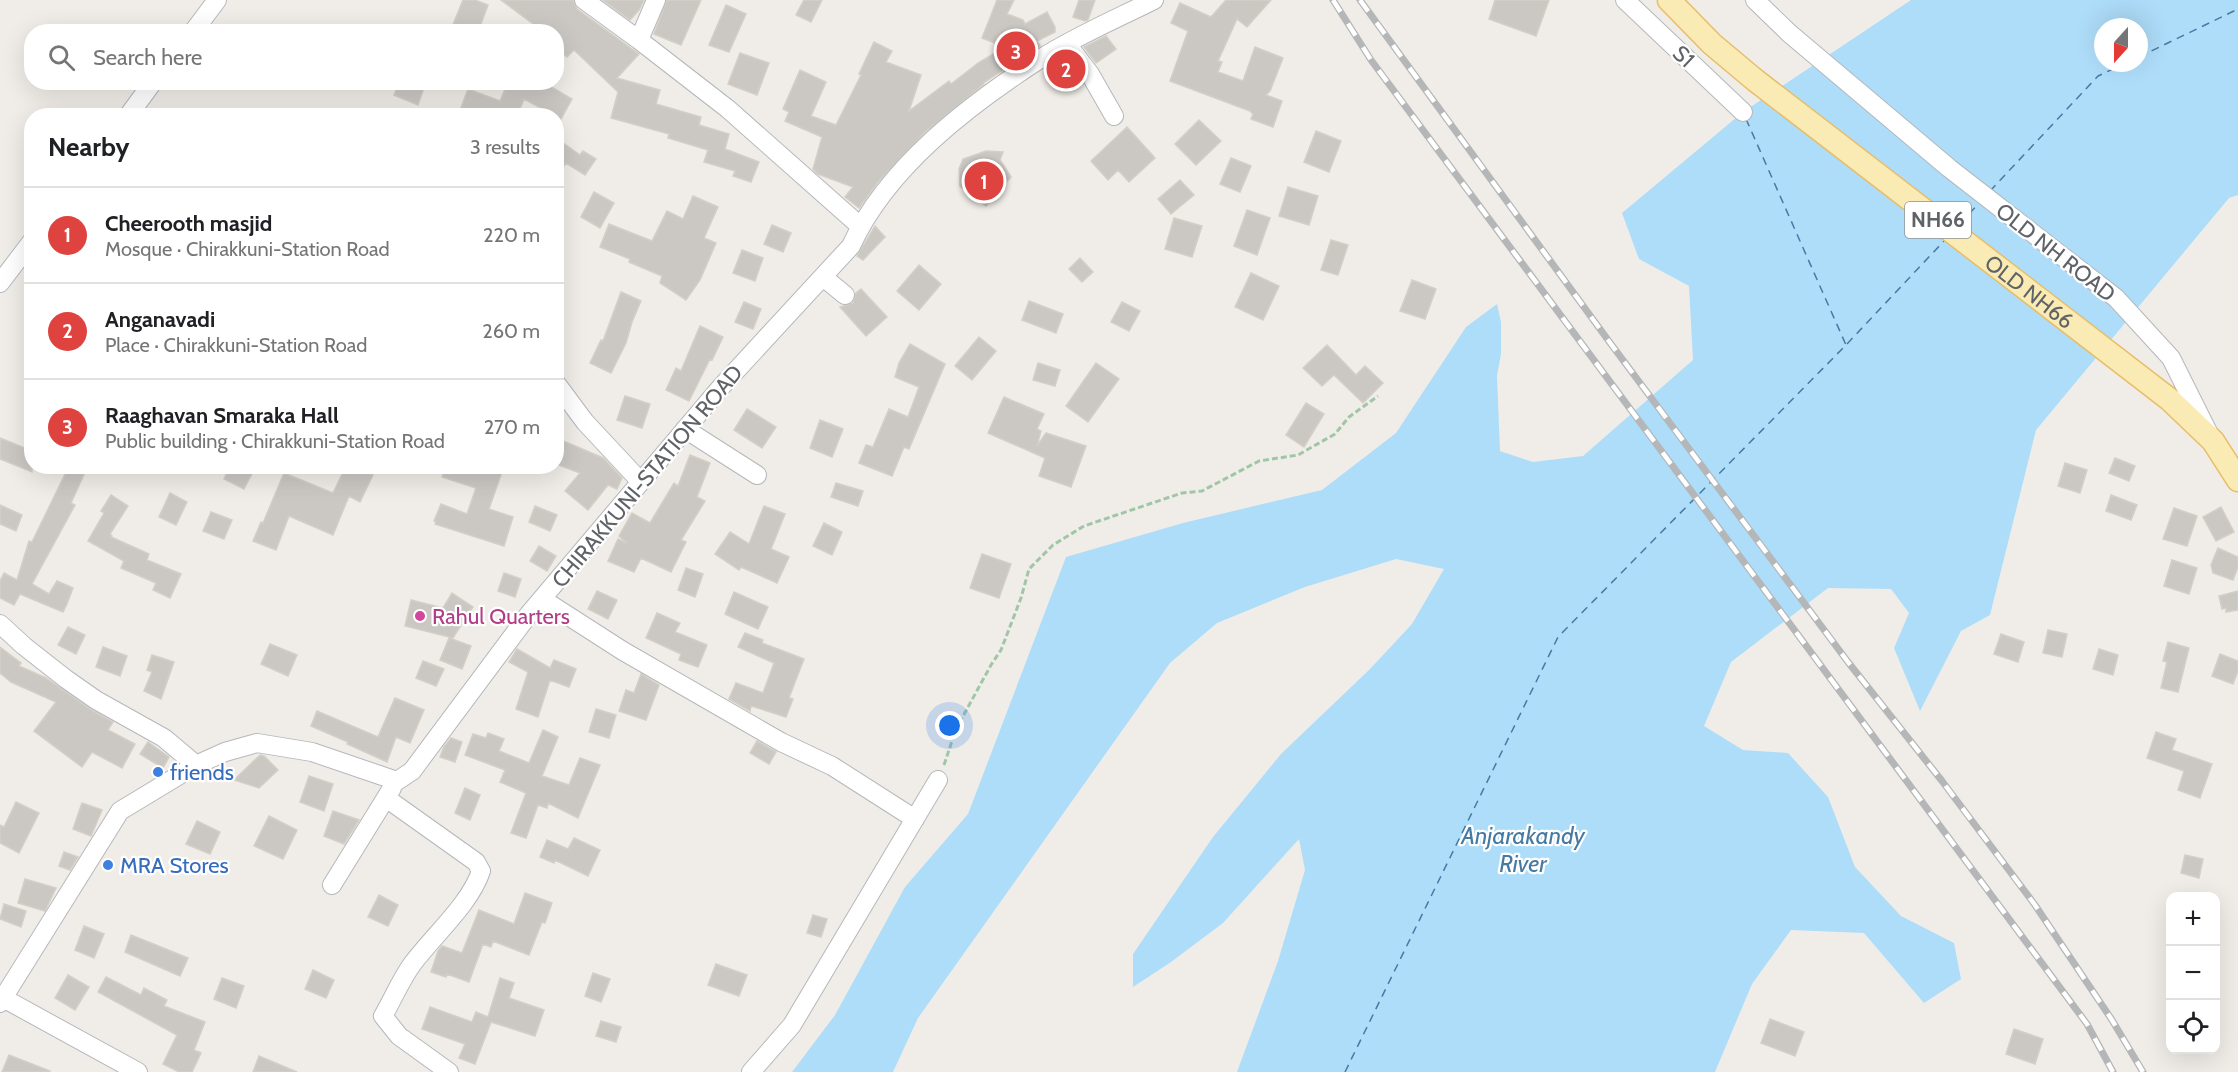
<!DOCTYPE html>
<meta charset="utf-8">
<style>
:root{--surface:#fff;--page:#f2f2f2;--text:#202124;--muted:#757577;--line:#e0e0e0;--accent:#de433f}
body{margin:0;font-family:Cabin,sans-serif;background:var(--page);color:var(--text)}
.controls{position:absolute;right:18px;bottom:18px;display:grid;overflow:hidden;border-radius:12px;box-shadow:0 6px 24px #0002}
.controls button{width:54px;height:54px;display:grid;place-items:center;padding:0;border:0;border-bottom:2px solid var(--line);background:var(--surface);color:var(--text);font:30px sans-serif}
.compass{position:absolute;left:2094px;top:18px;width:54px;height:54px;border-radius:50%;background:var(--surface);box-shadow:0 6px 24px #0002;rotate:201deg}
.you{position:absolute;left:950px;top:726px;width:21px;height:21px;margin:-15px;border:4px solid #fff;border-radius:50%;background:#1a73e8;box-shadow:0 0 0 9px #1a73e833}
.badge{display:grid;place-items:center;width:39px;height:39px;border-radius:50%;background:var(--accent);color:#fff;font-size:20px;font-weight:700}
.pin{position:absolute;translate:-50% -50%;border:3px solid #fff;box-shadow:0 2px 6px #0006}
.list{margin:0;padding:0;list-style:none}
h2{display:flex;justify-content:space-between;align-items:center;height:78px;margin:0;padding:0 24px;font-size:26px}
h2 small{font-size:20px;font-weight:400;color:var(--muted)}
.list li{display:grid;grid-template-columns:39px 1fr auto;gap:18px;align-items:center;box-sizing:border-box;height:96px;padding:0 24px;border-top:2px solid var(--line)}
.list b{display:block;font-size:22px;white-space:nowrap}
.list p{margin:0;font-size:20px;white-space:nowrap;color:var(--muted)}
.list em{font-size:20px;font-style:normal;color:var(--muted)}
.icon{flex:none;width:33px;height:33px;fill:none;stroke:currentColor;stroke-width:2;stroke-linecap:round;stroke-linejoin:round}
.map{position:relative;flex:none;width:2238px;height:1072px;overflow:hidden}
.search{position:absolute;background:var(--surface);box-shadow:0 6px 24px #0002;left:24px;top:24px;width:540px;height:66px;display:flex;align-items:center;gap:15px;box-sizing:border-box;padding:0 21px;border-radius:24px;color:var(--muted);font-size:22px}
.panel{position:absolute;background:var(--surface);box-shadow:0 6px 24px #0002;left:24px;top:108px;width:540px;height:366px;border-radius:24px}
.map>svg:first-child{display:block}
</style>
<div class="map">
<svg width="2238" height="1072" viewBox="0 0 2238 1072">
<rect width="100%" height="100%" fill="#f0ede8"/>
<path fill="#aeddf9" fill-rule="evenodd" d="M1911,0H2238V195L2229,198L2036,430L1990,615L1961,631L1920,711L1894,648L1909,613L1891,589L1828,588L1731,662L1704,726L1743,750L1788,753L1828,797L1855,867L1901,916L1954,943L1961,979L1924,1003L1864,933L1791,930L1752,984L1715,1072H1237L1278,961L1305,870L1299,839L1223,923L1171,962L1133,987V954L1213,837L1281,754L1369,670L1412,624L1444,569L1396,559L1305,587L1217,623L1170,663L918,1018L893,1072H792L835,1015L905,887L968,814L1066,557L1183,523L1322,490L1396,433L1466,327L1497,304L1501,322V354L1497,376L1500,451L1533,462L1583,456L1693,360L1689,286L1639,259L1622,213L1743,112ZM2103,27H2139V63H2103Z"/>
<g fill="none" stroke-linecap="round" stroke-linejoin="round">
<path stroke="#477aa2" stroke-width="1.5" stroke-dasharray="8 6" stroke-linecap="butt" d="M2139,57L2238,9
M1746,119L1846,345
M1990,191L2098,76L2126,63
M1960,224L1979,203
M1345,1072L1558,637L1846,345L1944,241"/>
</g>
<path fill="#cbc8c4" stroke="#d4cfc6" stroke-width="1.5" d="M463,0H475L488,5L478,32H450Z
M501,0H573L577,9L639,54L617,78L660,90L656,104L701,117L699,125L729,134L725,149L759,162L751,182L733,176L735,171L704,162L708,150L668,138L669,134L611,118L618,92L574,50L567,57L556,48V32H544Z
M603,0H644L639,10L630,20Z
M667,0H701L681,45L654,34Z
M804,0H822L811,22L796,15Z
M997,0H1014L1007,14L1023,20L1025,24L1047,12L1055,27V32L1037,41L1040,46L983,83L984,84L925,132L877,183L859,208L845,197L853,187L818,174L813,169L822,137L785,121L789,112L783,109L800,70L826,82L811,116L836,125L861,75L859,74L874,42L892,51L886,62L921,75L909,111L949,81L951,84L978,63L1005,47L982,38Z
M1079,0H1095L1088,20L1085,21L1073,17Z
M1226,0H1271L1247,27L1237,19L1218,61L1222,62L1218,72L1243,81L1255,47L1283,58L1270,91L1266,95L1282,101L1273,127L1251,119L1253,114L1250,111L1170,81L1188,31L1171,23L1180,3L1211,17Z
M1495,0H1549L1536,36L1489,19Z
M726,5L746,14L729,52L709,45Z
M1106,36L1116,49L1096,63L1084,47Z
M740,53L769,63L757,95L728,84Z
M1062,59L1065,60L1077,75L1061,84L1050,66Z
M399,82H426L418,105L394,95Z
M508,82H543L572,99L561,119L524,99L517,116H458L468,89L500,101Z
M1199,120L1221,141L1196,165L1175,144Z
M1127,127L1155,158L1129,182L1118,170L1108,180L1091,161Z
M1316,131L1341,141L1329,172L1304,162Z
M562,142L580,155L583,151L596,159L585,175L566,163L556,176V150Z
M986,151L1003,152L1000,160L1011,177L986,206L960,186L959,169L963,159Z
M1231,158L1251,166L1240,192L1220,184Z
M1180,180L1194,195L1171,214L1158,199Z
M1288,187L1318,196L1309,225L1279,216Z
M594,192L614,203L600,228L581,217Z
M693,196L718,207L704,238L716,243L700,280L686,300L660,283L662,276L629,262L630,259L600,247L609,224L652,241L667,211L683,219Z
M1247,210L1270,218L1257,255L1234,246Z
M1174,218L1202,226L1192,257L1165,249Z
M772,225L791,233L783,252L764,244Z
M875,226L885,237L863,260L857,256Z
M1331,240L1348,245L1338,275L1321,270Z
M742,250L763,258L755,281L733,273Z
M1080,258L1093,272L1082,282L1069,269Z
M919,265L941,284L919,310L897,291Z
M1251,273L1279,286L1263,320L1235,307Z
M1412,280L1436,289L1425,319L1400,311Z
M861,289L887,317L866,336L840,307L853,303L856,293Z
M621,292L641,301L632,322L626,343L611,373L590,363L601,340L603,341Z
M1029,301L1063,314L1056,333L1022,320Z
M744,302L761,309L753,329L735,322Z
M1122,302L1140,311L1129,331L1111,322Z
M700,326L723,337L712,360L710,359L689,401L666,390L676,368L681,371Z
M979,337L996,351L972,380L955,366Z
M910,344L945,364L909,449L904,447L892,476L859,463L866,445L873,447L889,409L908,417L919,387L895,377L899,363Z
M1327,345L1356,375L1365,366L1383,383L1363,403L1334,375L1322,386L1303,368Z
M1038,363L1060,370L1055,386L1033,380Z
M1096,363L1119,379L1088,422L1066,406Z
M625,396L650,404L642,428L617,420Z
M1004,397L1044,414L1037,429L1041,431L1037,446L1046,433L1086,446L1071,487L1039,476L1045,458L988,433Z
M1306,403L1324,414L1304,447L1286,435Z
M747,409L776,427L762,448L734,430Z
M820,420L843,429L832,457L810,448Z
M0,438L32,451V472L0,459Z
M561,440L603,458L622,478L617,489L608,485L588,510L565,491L580,473L556,464V452Z
M690,455L710,463L697,497L705,501L681,540L686,542L671,572L641,558L634,572L608,561L618,539L627,543L619,536L632,513L650,523L674,483L678,486Z
M2115,458L2135,466L2129,481L2109,473Z
M2065,463L2087,470L2080,493L2058,486Z
M69,466H79L86,470L71,503L75,505L32,584L49,594L57,581L73,588L67,604L63,612L20,594L14,605L0,598V581L4,573L17,580L29,541L32,542Z
M230,466H256L244,489L224,479Z
M346,466H359L358,469L373,475L360,502L349,496L333,535L289,516L276,550L253,541L261,522L263,523L284,473L333,493Z
M445,466H495L503,469L489,509L513,517L504,546L435,524L436,522L434,521L441,504L467,514L476,488L442,477Z
M836,483L863,491L858,506L831,497Z
M170,493L187,502L176,525L159,517Z
M111,495L128,506L110,534L112,536L111,537L149,554L147,560L181,574L170,598L153,590L156,583L121,568L124,561L88,541L104,513L101,511Z
M2111,495L2137,505L2131,520L2106,511Z
M0,505L22,515L16,531L0,524Z
M535,506L557,515L550,531L529,522Z
M764,506L785,514L771,549L789,557L777,583L741,567L739,570L715,554L730,532L749,544Z
M2221,507L2234,532L2216,541L2203,517Z
M2174,508L2197,516L2187,546L2163,539Z
M211,512L232,520L224,539L203,531Z
M824,523L842,532L832,555L813,546Z
M539,546L556,556L547,571L530,561Z
M2218,548L2238,557V567L2233,580L2213,573L2211,565Z
M982,554L1011,564L999,598L970,588Z
M2172,560L2197,568L2189,594L2164,586Z
M686,568L703,574L695,597L678,590Z
M504,573L521,579L515,597L498,591Z
M597,591L617,600L608,619L588,609Z
M2238,591V610L2226,612V608L2222,609L2219,596Z
M734,592L768,607L758,629L725,614Z
M452,593L473,607L453,638L405,626L411,600L443,608Z
M657,613L680,623L675,632L707,645L698,667L679,660L681,654L646,638Z
M68,627L85,635L76,654L58,645Z
M2048,630L2067,634L2062,657L2043,653Z
M745,633L763,640L762,643L804,659L789,698L793,699L786,717L751,706L750,711L729,699L736,683L763,693L774,663L738,647Z
M2001,634L2024,642L2018,662L1994,654Z
M449,638L471,646L462,669L440,660Z
M2168,642L2189,648L2178,692L2161,688L2167,662L2163,661Z
M270,644L297,655L288,676L261,664Z
M0,647L21,663L19,666L46,678L90,709L113,722L108,730L135,744L122,768L92,752L82,767L34,731L56,702L11,682L0,673Z
M103,647L127,656L120,676L96,667Z
M517,649L550,668L554,660L576,669L569,687L550,680L538,717L516,709L528,672L509,662Z
M2099,649L2118,655L2113,675L2093,669Z
M2220,654L2238,661V671L2233,684L2212,676Z
M152,655L174,662L161,699L144,691L152,672L147,670Z
M423,661L444,669L436,686L416,678Z
M641,674L659,685L646,720L619,711L626,690L634,693Z
M395,698L424,710L410,743L396,737L387,762L347,744L348,742L311,726L317,711L378,737Z
M596,709L616,715L609,738L589,732Z
M543,730L558,737L542,776L569,785L580,758L600,765L578,818L548,803L547,808L538,805L526,838L511,833L526,793L500,782L505,770L465,755L473,734L486,738L488,733L504,739L499,751L529,763Z
M2156,732L2176,739L2172,750L2212,764L2200,798L2178,790L2184,771L2147,758Z
M451,738L462,742L455,762L440,757L444,747Z
M757,741L776,752L769,764L750,753Z
M148,742L169,757L163,768L140,754Z
M260,755L264,756L278,770L259,788L234,780Z
M309,776L333,784L324,811L300,802Z
M465,788L480,795L470,820L455,813Z
M16,802L39,813L19,853L0,843V825L4,827Z
M82,803L102,810L91,836L73,829Z
M333,811L359,820L344,844L324,836Z
M269,816L297,830L283,859L254,846Z
M197,821L220,832L210,854L186,844Z
M574,838L600,850L588,876L555,860L554,863L540,857L547,840L568,849Z
M64,852L78,857L70,870L59,866Z
M2185,855L2203,859L2199,878L2181,873Z
M25,879L56,888L45,911L18,903Z
M525,893L552,903L545,923L542,922L529,955L493,941L491,947L483,944L469,982L447,974L446,977L431,972L438,951L442,946L462,953L479,910L514,924Z
M379,895L398,905L388,926L368,917Z
M4,904L26,911L21,927L0,919Z
M813,915L827,919L821,937L807,933Z
M84,926L104,934L94,958L75,950Z
M131,935L188,958L180,976L125,952Z
M716,964L747,975L739,996L708,985Z
M313,970L334,980L326,998L305,989Z
M593,973L610,979L601,1002L585,996Z
M68,975L89,987L75,1010L55,998Z
M106,977L141,995L144,988L167,1000L164,1006L205,1022L194,1050L201,1053L192,1072H179L163,1064L177,1035L98,992Z
M222,978L244,986L236,1008L214,999Z
M500,978L514,983L509,998L544,1010L535,1036L491,1022L475,1064L459,1058L465,1044L422,1029L430,1007L472,1022L476,1012L488,1017Z
M1770,1019L1804,1032L1795,1056L1761,1043Z
M601,1021L621,1027L616,1042L596,1036Z
M2014,1029L2043,1039L2035,1064L2006,1054Z
M9,1055L50,1071L49,1072H2Z
M259,1056L297,1072H253Z"/>
<g fill="none" stroke-linecap="round" stroke-linejoin="round">
<g stroke="#b4b8bb" stroke-width="20">
<path id="minor" d="M584,0L639,40L728,109L860,226
M1625,0L1743,112
M1755,0L1789,33L1949,168L2116,298L2171,358L2208,432
M193,32L217,0
M639,40L656,0
M1061,48L1071,49L1090,74L1114,116
M128,116L153,82
M823,277L845,295
M0,283L32,241
M556,383L585,422L641,482
M685,429L757,475
M542,599L623,651L781,742L832,766L915,819
M0,624L24,646L66,679L96,700L164,738L196,765
M386,798L476,862L481,871C470,904 434,935 413,963C401,979 393,999 383,1016L399,1036L449,1072
M332,885L392,788
M3,998L138,1072
M0,1003L120,811L196,765L225,752L257,743L312,752L397,781L412,771L529,614L721,387L851,246C887,167 969,105 1040,59C1076,36 1116,19 1154,0
M751,1072L792,1025L938,780"/>
</g>
<g stroke="#e8bd68" stroke-width="25">
<g id="major">
<path id="s1" d="M1669,0L1712,44L1755,80L2169,399L2213,441L2238,480"/>
</g>
</g>
<path stroke="#a0c6a8" stroke-width="3" stroke-dasharray="6 3" stroke-linecap="butt" d="M944,765L956,729L991,665L1001,650L1021,598L1029,569L1053,545L1084,526L1182,493L1202,491L1259,461L1298,455L1335,434L1349,417L1378,396"/>
<use href="#minor" stroke="#fff" stroke-width="18"/>
<use href="#major" stroke="#faeab3" stroke-width="22"/>
<g stroke="#b5b6b7" stroke-width="7">
<path id="rail" d="M1333,0L1371,60L2087,1024L2113,1072
M1360,0L1608,340L1848,662L1942,781L2035,905L2112,1020L2143,1072"/>
</g>
<use href="#rail" stroke="#fff" stroke-width="4.5" stroke-dasharray="14" stroke-linecap="butt"/>
</g>
<circle fill="#d1479c" stroke="#fff" stroke-width="2" cx="420" cy="616" r="6"/>
<g fill="#3f7fe0" stroke="#fff" stroke-width="2">
<circle cx="158" cy="772" r="6"/>
<circle cx="108" cy="865" r="6"/>
</g>
<g text-anchor="middle" stroke-width="4.5" stroke-linejoin="round" paint-order="stroke">
<rect fill="#fff" stroke="#8f9295" stroke-width="1.5" x="1905" y="202" width="66" height="36" rx="4.5"/>
<g font-size="21" font-weight="bold" fill="#5f6367">
<text x="1938" y="227">NH66</text>
</g>
<g font-size="22" fill="#5f6367" stroke="#fff">
<text transform="translate(1684 56) rotate(43)" y="8">S1</text>
<text transform="translate(2056 252) rotate(38)" y="8">OLD NH ROAD</text>
<text dy="8" stroke="none"><textPath href="#s1" startOffset="464">OLD NH66</textPath></text>
<text transform="translate(647 476) rotate(-50)" y="8">CHIRAKKUNI-STATION ROAD</text>
</g>
<g font-size="22" fill="#b23c85" stroke="#fff" text-anchor="start">
<text x="432" y="624">Rahul Quarters</text>
</g>
<g font-size="22" fill="#366cbe" stroke="#fff" text-anchor="start">
<text x="170" y="780">friends</text>
<text x="120" y="873">MRA Stores</text>
</g>
<g font-size="24" font-style="italic" fill="#477aa2" stroke="#fff">
<text x="1523" y="844">Anjarakandy<tspan x="1523" dy="28">River</tspan></text>
</g>
</g>
</svg>
<div class="controls">
<button>+</button>
<button>−</button>
<button><svg class="icon" aria-label="locate" viewBox="0 0 24 24"><circle cx="12" cy="12" r="6"/><path d="M12 2v4M12 18v4M2 12h4M18 12h4"/></svg></button>
</div>
<svg class="compass" viewBox="-18 -18 36 36"><path d="M0-13l5 13h-10z" fill="#e53935"/><path d="M0 13l5-13h-10z" fill="#757577"/></svg>
<div class="you"></div>
<div class="pin badge" style="left:984px;top:181px">1</div>
<div class="pin badge" style="left:1066px;top:69px">2</div>
<div class="pin badge" style="left:1016px;top:51px">3</div>
<div class="search"><svg class="icon" aria-label="search" viewBox="0 0 24 24"><circle cx="10" cy="10" r="6"/><path d="M15 15l6 6"/></svg>Search here</div>
<section class="panel">
<h2>Nearby<small>3 results</small></h2>
<ul class="list">
<li><span class="badge">1</span><div><b>Cheerooth masjid</b><p>Mosque · Chirakkuni-Station Road</p></div><em>220 m</em></li>
<li><span class="badge">2</span><div><b>Anganavadi</b><p>Place · Chirakkuni-Station Road</p></div><em>260 m</em></li>
<li><span class="badge">3</span><div><b>Raaghavan Smaraka Hall</b><p>Public building · Chirakkuni-Station Road</p></div><em>270 m</em></li>
</ul>
</section>
</div>
